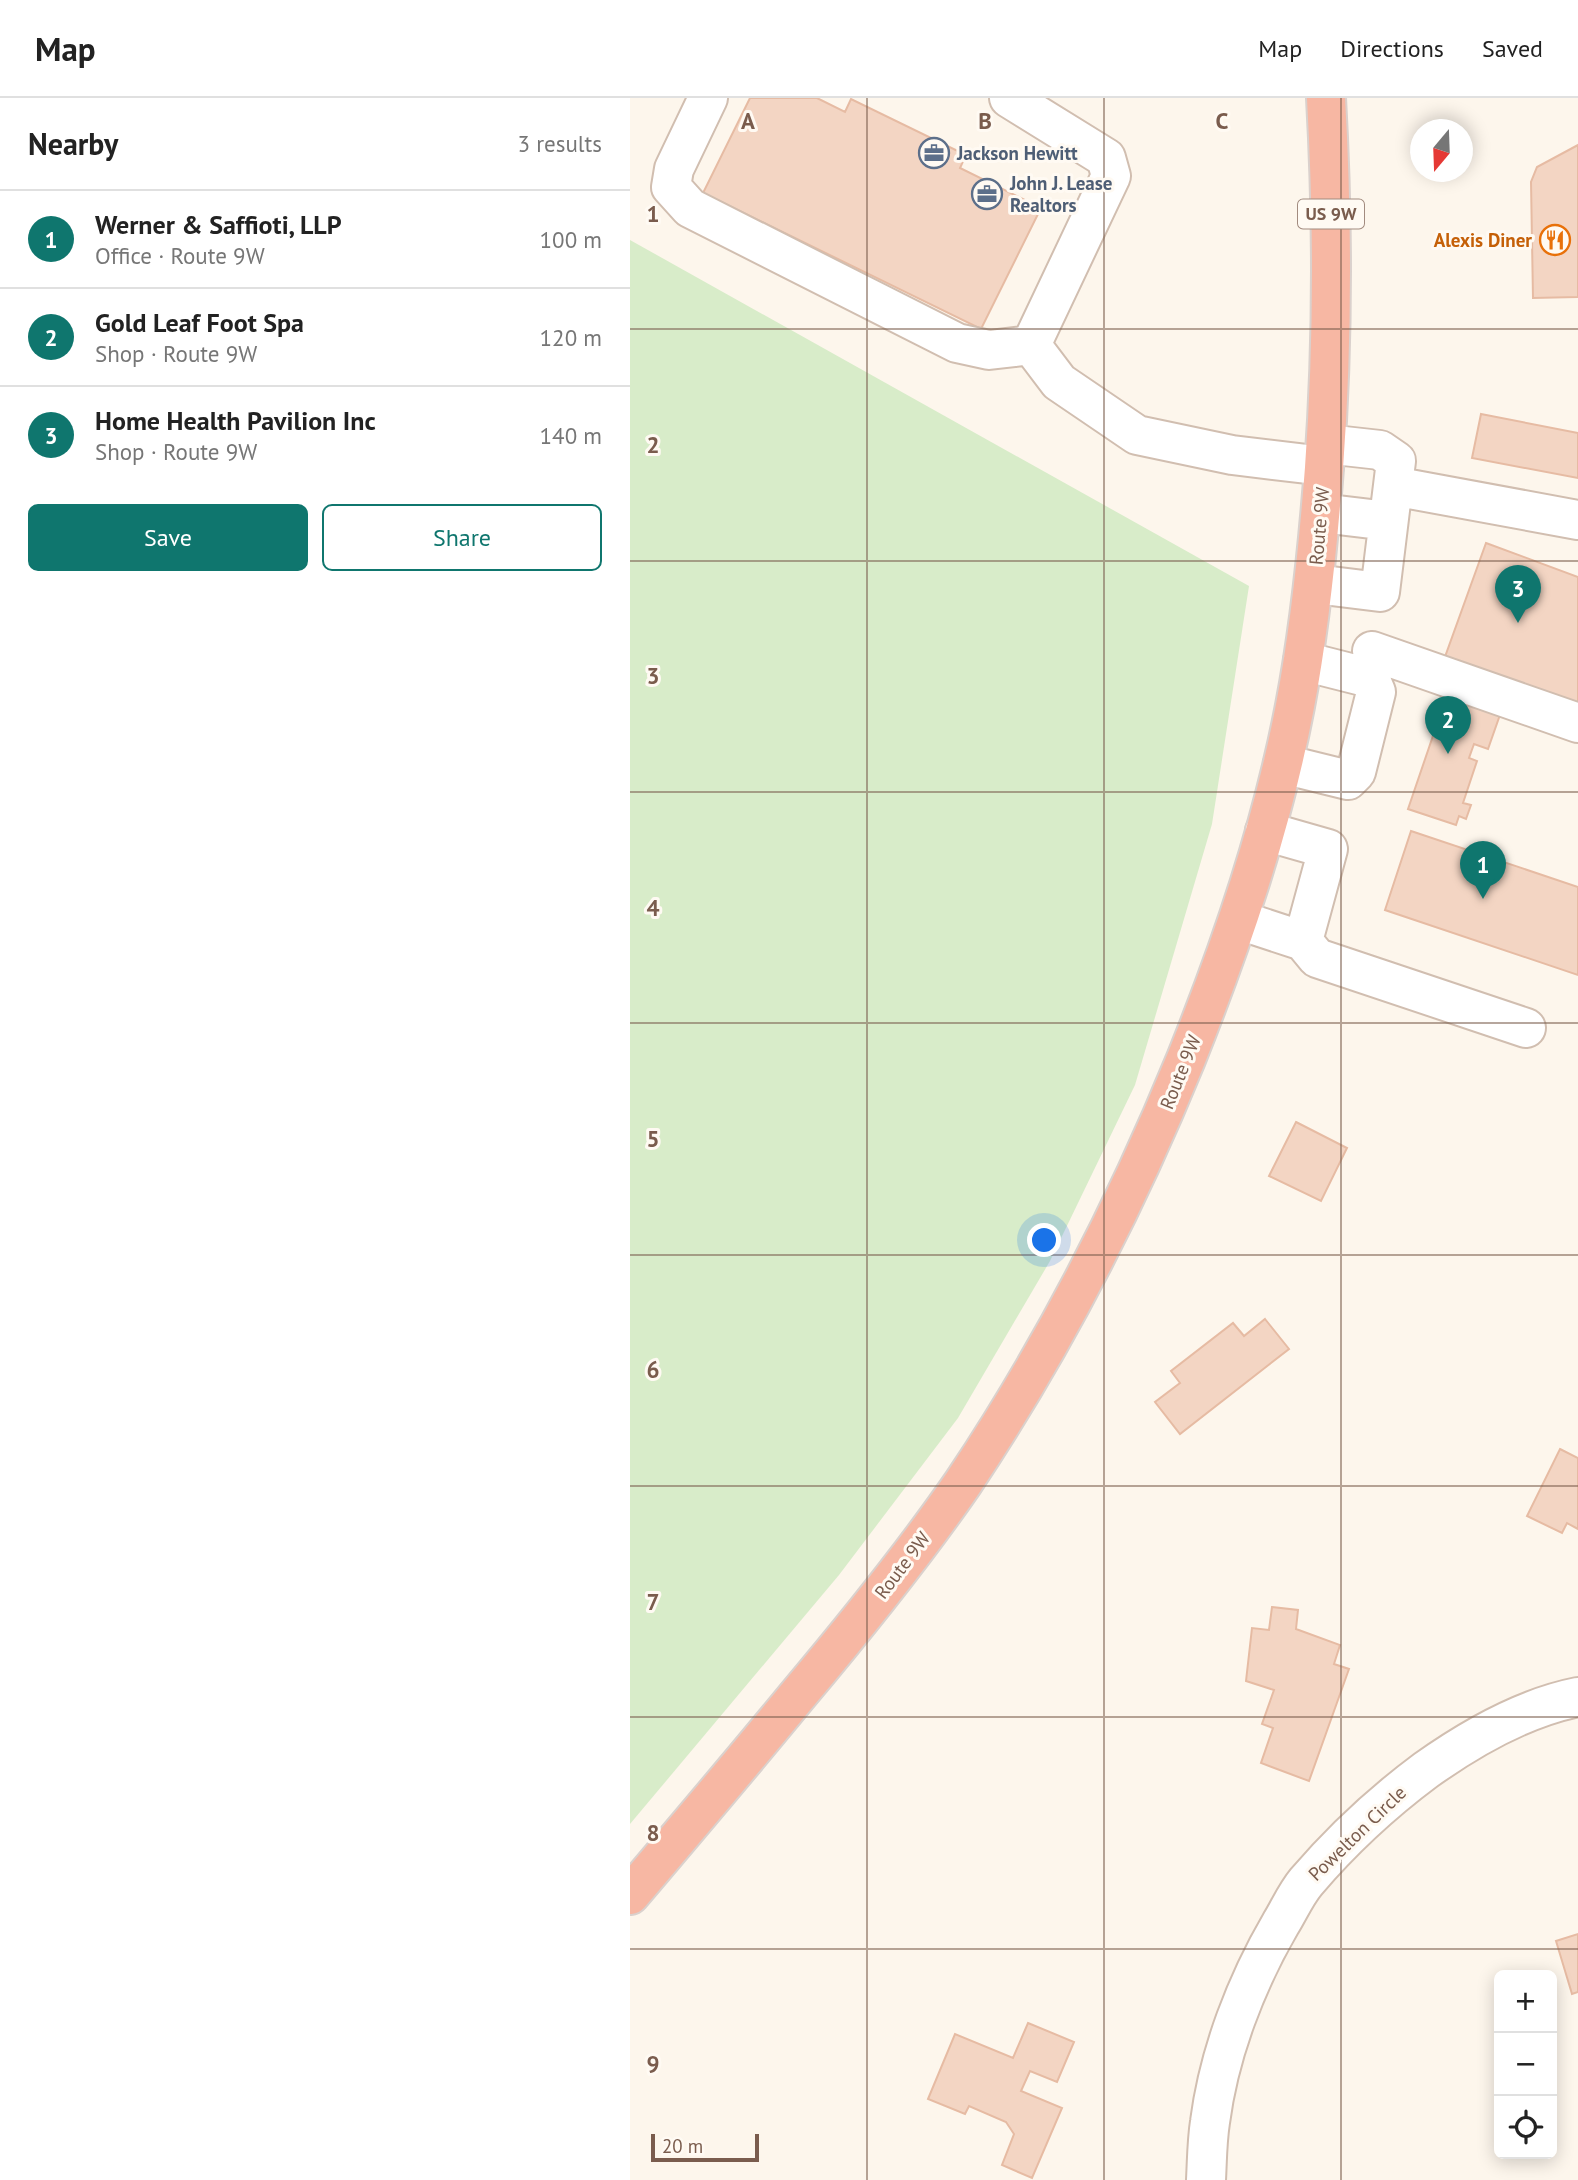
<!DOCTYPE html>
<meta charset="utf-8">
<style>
:root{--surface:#fff;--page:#f6f6f6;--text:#222;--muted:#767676;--line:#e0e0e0;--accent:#0f766e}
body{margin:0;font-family:"PT Sans",sans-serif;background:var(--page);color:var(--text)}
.controls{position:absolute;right:21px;bottom:21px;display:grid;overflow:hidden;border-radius:10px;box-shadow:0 4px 18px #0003}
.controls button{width:63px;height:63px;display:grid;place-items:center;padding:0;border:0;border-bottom:2px solid var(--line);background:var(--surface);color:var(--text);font:35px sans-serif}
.compass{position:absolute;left:780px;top:21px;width:63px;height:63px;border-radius:50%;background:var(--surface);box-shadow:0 4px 18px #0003;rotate:199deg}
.scale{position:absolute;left:21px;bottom:18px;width:108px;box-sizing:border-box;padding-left:7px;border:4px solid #7a5c4d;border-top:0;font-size:19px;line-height:24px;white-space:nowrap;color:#7a5c4d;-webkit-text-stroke:5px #fffaf3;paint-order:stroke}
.you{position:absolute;left:415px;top:1143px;width:24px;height:24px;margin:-18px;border:5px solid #fff;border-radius:50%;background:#1a73e8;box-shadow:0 0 0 10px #1a73e833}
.badge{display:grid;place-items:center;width:46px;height:46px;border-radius:50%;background:var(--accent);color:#fff;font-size:23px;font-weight:700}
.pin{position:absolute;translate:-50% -58px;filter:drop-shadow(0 2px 4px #0008)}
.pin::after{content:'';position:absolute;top:37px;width:24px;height:21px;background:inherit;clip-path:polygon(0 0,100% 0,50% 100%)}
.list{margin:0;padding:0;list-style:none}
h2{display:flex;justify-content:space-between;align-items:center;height:91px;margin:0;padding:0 28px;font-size:30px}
h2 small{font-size:23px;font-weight:400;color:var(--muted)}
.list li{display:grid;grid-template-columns:46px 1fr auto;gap:21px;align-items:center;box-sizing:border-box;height:98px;padding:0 28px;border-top:2px solid var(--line)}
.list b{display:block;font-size:26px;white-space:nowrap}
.list p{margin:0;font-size:23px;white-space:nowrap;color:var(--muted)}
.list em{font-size:23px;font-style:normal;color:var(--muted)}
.actions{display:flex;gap:14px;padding:21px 28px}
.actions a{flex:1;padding:16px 0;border:2px solid var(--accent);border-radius:10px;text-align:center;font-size:24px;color:var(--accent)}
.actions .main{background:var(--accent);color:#fff}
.icon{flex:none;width:38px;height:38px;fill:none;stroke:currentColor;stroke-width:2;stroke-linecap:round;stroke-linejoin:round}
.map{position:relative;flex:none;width:948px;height:2082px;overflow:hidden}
header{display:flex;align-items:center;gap:42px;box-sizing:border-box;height:98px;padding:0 35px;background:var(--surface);border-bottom:2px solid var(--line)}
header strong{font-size:33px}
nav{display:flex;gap:38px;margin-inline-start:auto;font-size:24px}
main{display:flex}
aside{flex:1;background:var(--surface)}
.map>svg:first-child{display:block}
</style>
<header>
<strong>Map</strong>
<nav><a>Map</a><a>Directions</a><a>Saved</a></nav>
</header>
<main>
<aside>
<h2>Nearby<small>3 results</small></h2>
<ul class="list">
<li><span class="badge">1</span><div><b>Werner &amp; Saffioti, LLP</b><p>Office · Route 9W</p></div><em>100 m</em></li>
<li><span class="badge">2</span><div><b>Gold Leaf Foot Spa</b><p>Shop · Route 9W</p></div><em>120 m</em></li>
<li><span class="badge">3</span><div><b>Home Health Pavilion Inc</b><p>Shop · Route 9W</p></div><em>140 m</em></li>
</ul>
<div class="actions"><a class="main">Save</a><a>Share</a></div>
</aside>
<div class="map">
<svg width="948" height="2082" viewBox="0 0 948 2082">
<rect width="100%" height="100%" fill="#fdf6ec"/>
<path fill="#d8ecc9" d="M0,142L619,488L582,726L505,987L420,1163L328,1320L209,1477L0,1726Z"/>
<path fill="#f3d5c3" stroke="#e6bba3" stroke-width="2" d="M120,0H187L215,14L221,1L336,57L330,70L411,110L351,231L73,95Z
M948,47V199L903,200L901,84L907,69Z
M851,316L948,335V380L842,360Z
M856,445L948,479V617L811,570Z
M819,591L872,611L858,651L844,646L839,660L847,663L833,705L841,707L836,721L829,718L826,727L778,711Z
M781,733L948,789V877L755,812Z
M666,1024L717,1050L691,1103L639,1078Z
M635,1221L659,1251L550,1336L525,1304L550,1285L541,1273L603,1225L614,1238Z
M930,1351L948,1360V1431L937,1425L932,1435L897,1418Z
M642,1509L668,1512L666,1531L710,1547L704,1566L719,1571L679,1683L631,1665L643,1630L632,1626L644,1592L616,1583L622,1530L639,1532Z
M948,1836V1894L942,1896L926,1843Z
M398,1925L444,1944L427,1984L400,1973L391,1993L432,2010L402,2080L372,2067L384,2036L376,2024L339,2008L335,2016L298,2001L325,1936L383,1960Z"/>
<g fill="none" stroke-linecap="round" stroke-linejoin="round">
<g stroke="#d1beb0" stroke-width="42">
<path id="minor" d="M78,0L44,71L41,89L60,110L327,245L359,252L401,247
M379,0L476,60L481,78L401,247
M401,247L429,284L507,337L602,357L694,368
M763,388L948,422
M691,415L758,423
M685,486L750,494L766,363L750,352L696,346
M742,553L948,625
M653,666L718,682L726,674L746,594L740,580L673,563
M635,733L698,751L673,843
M609,822L673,843L687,860L896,930
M576,2082C577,2063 577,2043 580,2024C589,1955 616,1885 651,1825C659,1812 666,1796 676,1784C711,1743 753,1704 796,1672C841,1640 893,1610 948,1599"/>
</g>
<g stroke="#dad1cd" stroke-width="42">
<path id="highway" d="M0,1797C56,1731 112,1665 167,1598C225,1529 282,1459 333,1385C422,1252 496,1108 556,961C602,846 642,729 665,608C680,529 688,450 694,370C703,246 703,124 696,0"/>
</g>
<use href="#minor" stroke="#fff" stroke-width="38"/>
<use href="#highway" stroke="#f7b7a3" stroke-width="38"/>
</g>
<path fill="none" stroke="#7a5c4d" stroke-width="2" stroke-opacity="0.55" d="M237,0V2082M474,0V2082M711,0V2082M0,231H948M0,463H948M0,694H948M0,925H948M0,1157H948M0,1388H948M0,1619H948M0,1851H948"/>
<defs>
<g id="office-ring" transform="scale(1.575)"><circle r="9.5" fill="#fffaf3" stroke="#5c6f8a" stroke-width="1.5"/><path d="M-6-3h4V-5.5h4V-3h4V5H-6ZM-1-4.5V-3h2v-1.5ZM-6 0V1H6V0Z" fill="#5c6f8a"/></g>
<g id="restaurant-ring" transform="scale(1.575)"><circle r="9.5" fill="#fffaf3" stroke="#e8710a" stroke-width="1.5"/><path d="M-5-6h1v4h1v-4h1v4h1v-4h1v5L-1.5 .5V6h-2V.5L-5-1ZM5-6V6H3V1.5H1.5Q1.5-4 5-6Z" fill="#e8710a"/></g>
</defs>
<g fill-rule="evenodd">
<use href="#office-ring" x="304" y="55"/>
<use href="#office-ring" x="357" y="96"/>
<use href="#restaurant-ring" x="925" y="142"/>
</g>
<g text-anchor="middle" stroke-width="6" stroke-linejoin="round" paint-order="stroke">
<rect fill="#fffaf3" stroke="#a28b7f" stroke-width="2" x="668" y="101.5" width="66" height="29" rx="5"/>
<g font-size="18" font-weight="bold" fill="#7a5c4d">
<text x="701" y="122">US 9W</text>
</g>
<g font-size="19" font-weight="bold" fill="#4e5e75" stroke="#fffaf3" text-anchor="start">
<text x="327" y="62">Jackson Hewitt</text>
<text x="380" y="92">John J. Lease<tspan x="380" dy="22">Realtors</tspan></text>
</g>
<g font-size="19" font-weight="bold" fill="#c56008" stroke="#fffaf3" text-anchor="end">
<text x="902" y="149">Alexis Diner</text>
</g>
<g font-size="19" fill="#7a5c4d" stroke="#fffaf3">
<text transform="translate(689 428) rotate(-85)" y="7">Route 9W</text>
<text transform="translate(550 974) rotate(-68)" y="7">Route 9W</text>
<text transform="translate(272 1467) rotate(-53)" y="7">Route 9W</text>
<text transform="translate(727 1735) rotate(-44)" y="7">Powelton Circle</text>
</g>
</g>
<g font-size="23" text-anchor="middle" font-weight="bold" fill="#7a5c4d" stroke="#fffaf3" stroke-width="6" stroke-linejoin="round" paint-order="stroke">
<text x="118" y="31">A</text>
<text x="355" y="31">B</text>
<text x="592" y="31">C</text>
<text x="23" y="124">1</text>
<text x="23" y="355">2</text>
<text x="23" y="586">3</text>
<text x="23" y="818">4</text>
<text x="23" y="1049">5</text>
<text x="23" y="1280">6</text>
<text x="23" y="1512">7</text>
<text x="23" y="1743">8</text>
<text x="23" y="1974">9</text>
</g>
</svg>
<div class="controls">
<button>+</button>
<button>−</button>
<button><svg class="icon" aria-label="locate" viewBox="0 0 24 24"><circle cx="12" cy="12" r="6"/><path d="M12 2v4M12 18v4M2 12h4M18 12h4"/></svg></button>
</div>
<svg class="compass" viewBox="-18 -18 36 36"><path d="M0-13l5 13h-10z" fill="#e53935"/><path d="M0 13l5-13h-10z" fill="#767676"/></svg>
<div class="scale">20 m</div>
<div class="you"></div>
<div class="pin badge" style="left:853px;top:801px">1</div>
<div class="pin badge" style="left:818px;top:656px">2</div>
<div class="pin badge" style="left:888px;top:525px">3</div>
</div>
</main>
